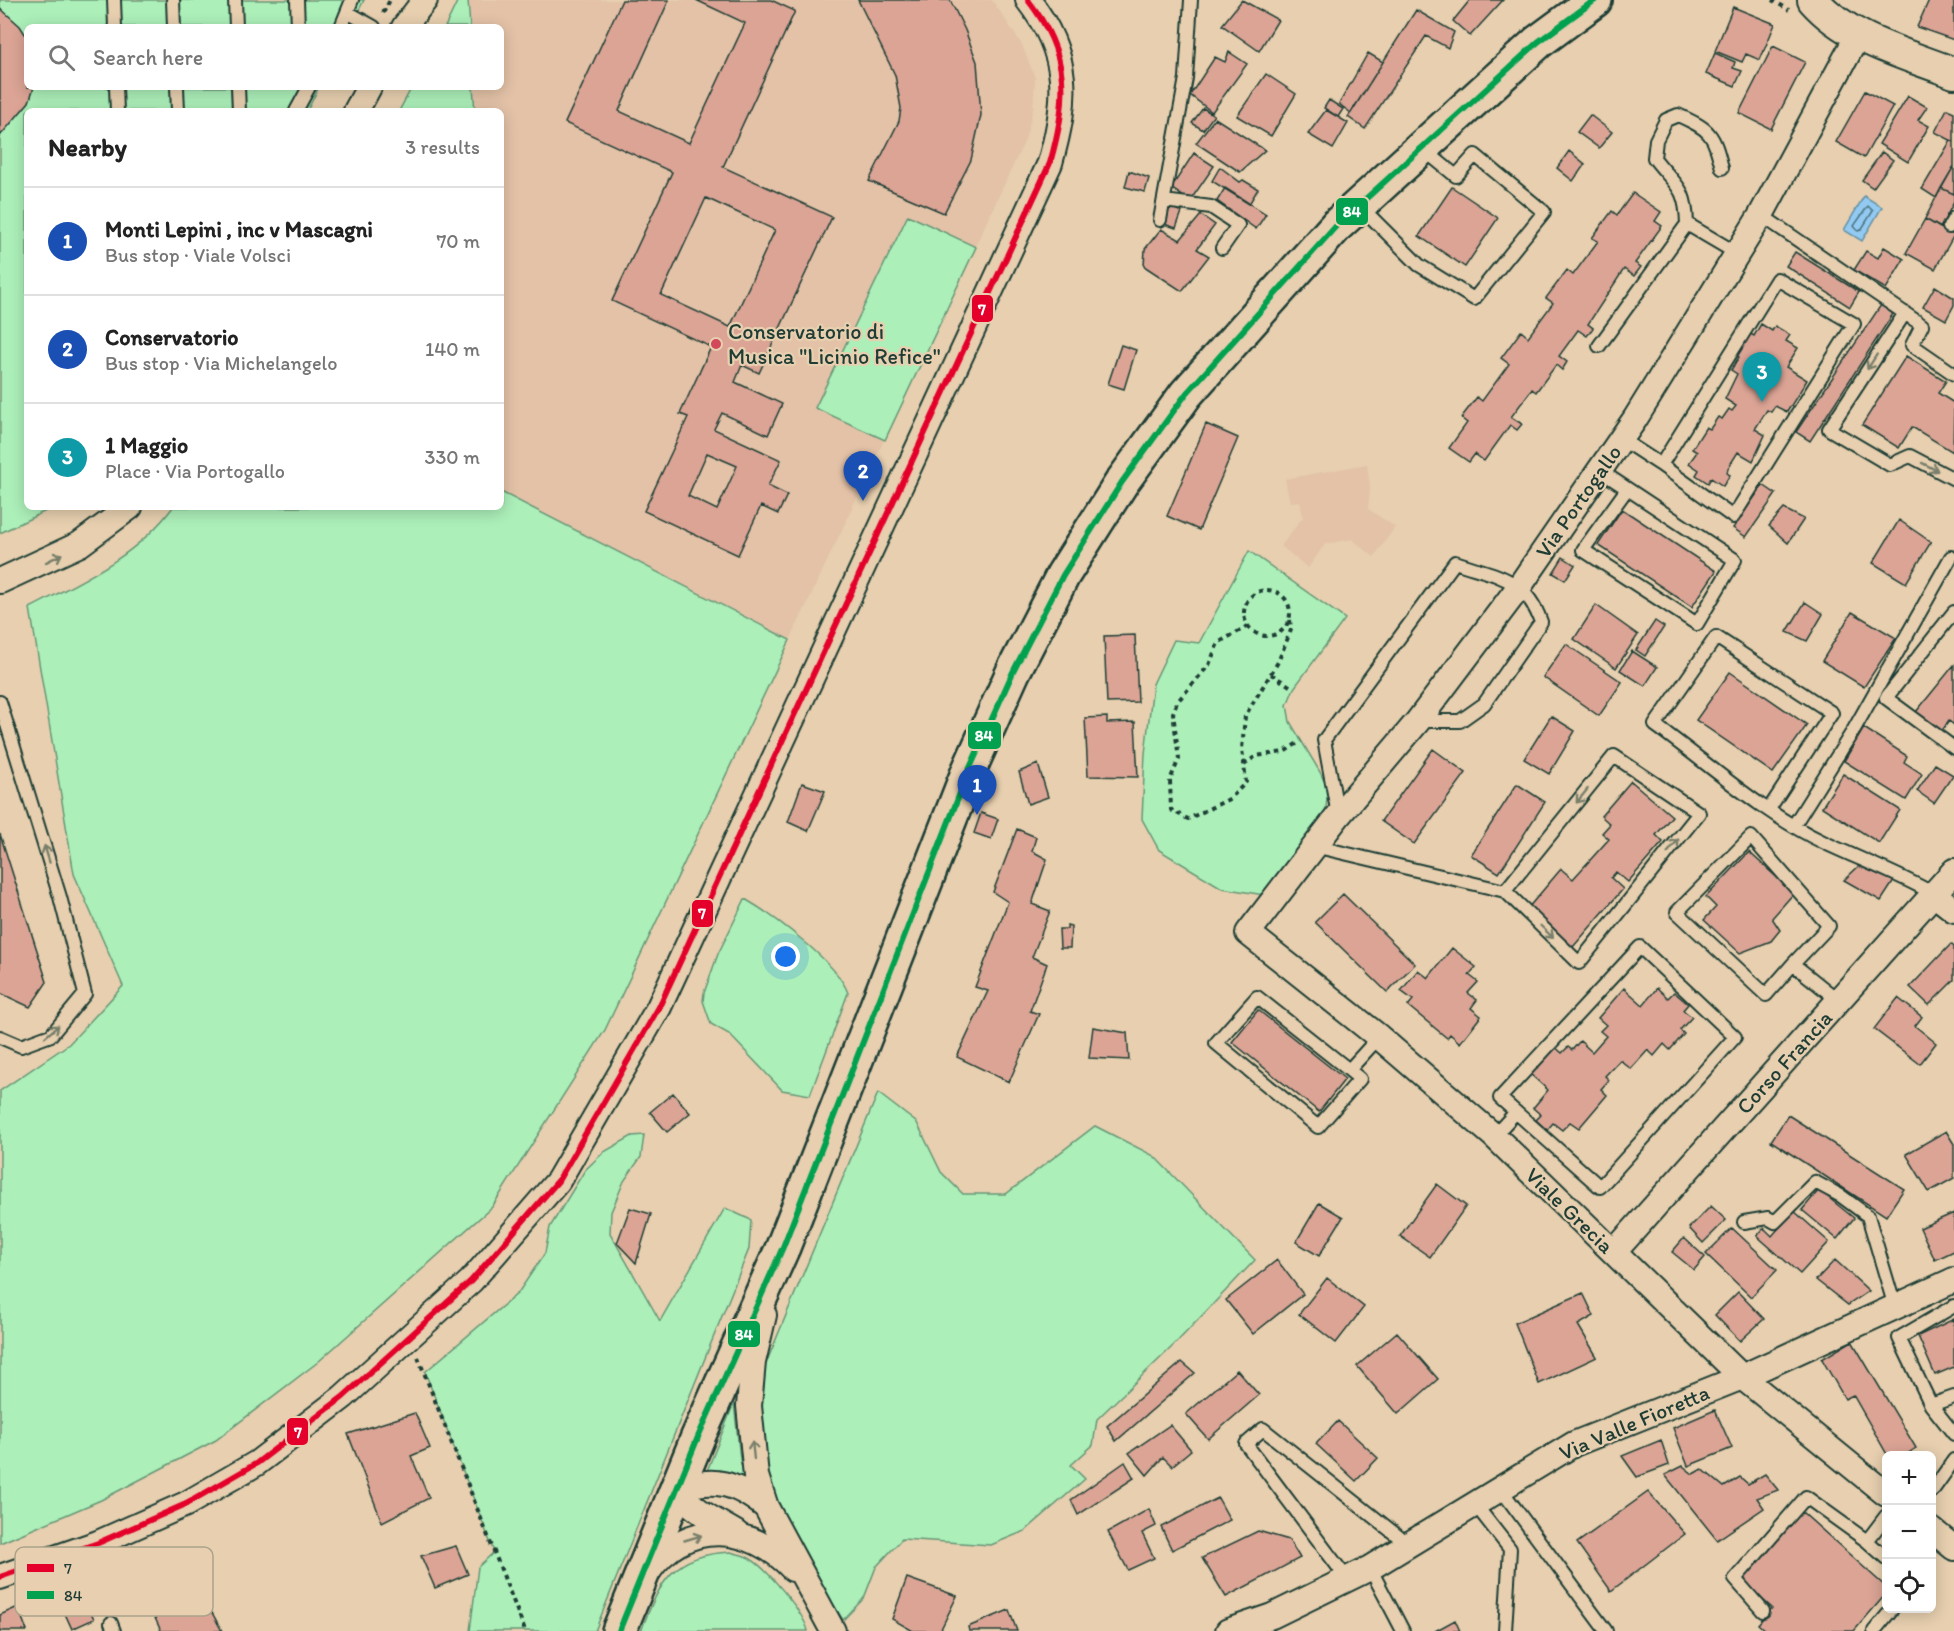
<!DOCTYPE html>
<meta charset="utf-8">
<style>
:root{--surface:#fff;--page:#f6f6f6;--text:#222;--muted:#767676;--line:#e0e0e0;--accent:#0f766e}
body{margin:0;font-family:Itim,sans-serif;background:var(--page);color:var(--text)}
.controls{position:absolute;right:18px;bottom:18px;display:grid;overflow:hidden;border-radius:9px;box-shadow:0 3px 15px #0003}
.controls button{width:54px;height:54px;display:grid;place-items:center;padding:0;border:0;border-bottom:2px solid var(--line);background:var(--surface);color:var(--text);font:30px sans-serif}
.you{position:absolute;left:786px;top:957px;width:21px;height:21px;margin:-15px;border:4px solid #fff;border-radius:50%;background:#1a73e8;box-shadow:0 0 0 9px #1a73e833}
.badge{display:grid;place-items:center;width:39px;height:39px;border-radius:50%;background:var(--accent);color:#fff;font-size:20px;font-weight:700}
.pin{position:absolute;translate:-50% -50px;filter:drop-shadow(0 2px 3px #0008)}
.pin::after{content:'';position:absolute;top:32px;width:21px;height:18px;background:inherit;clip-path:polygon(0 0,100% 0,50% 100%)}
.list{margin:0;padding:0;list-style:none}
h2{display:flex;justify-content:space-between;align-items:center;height:78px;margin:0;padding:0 24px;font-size:26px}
h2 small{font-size:20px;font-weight:400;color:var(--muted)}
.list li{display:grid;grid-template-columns:39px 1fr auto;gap:18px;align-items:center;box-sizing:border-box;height:108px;padding:0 24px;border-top:2px solid var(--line)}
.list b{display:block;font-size:22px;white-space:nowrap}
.list p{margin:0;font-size:20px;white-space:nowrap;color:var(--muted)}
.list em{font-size:20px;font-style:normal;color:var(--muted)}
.icon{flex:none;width:33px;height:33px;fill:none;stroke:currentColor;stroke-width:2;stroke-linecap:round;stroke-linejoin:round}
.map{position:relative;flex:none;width:1954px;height:1631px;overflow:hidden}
.search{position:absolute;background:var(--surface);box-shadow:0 3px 15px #0003;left:24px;top:24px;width:480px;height:66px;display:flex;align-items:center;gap:15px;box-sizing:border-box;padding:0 21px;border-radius:9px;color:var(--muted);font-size:22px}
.panel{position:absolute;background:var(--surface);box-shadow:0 3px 15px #0003;left:24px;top:108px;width:480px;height:402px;border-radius:9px}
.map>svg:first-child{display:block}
</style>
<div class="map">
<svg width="1954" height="1631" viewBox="0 0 1954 1631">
<rect width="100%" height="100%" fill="#e7cfaf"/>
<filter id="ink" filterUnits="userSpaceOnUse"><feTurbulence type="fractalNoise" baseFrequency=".0167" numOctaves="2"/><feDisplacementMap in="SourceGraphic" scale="12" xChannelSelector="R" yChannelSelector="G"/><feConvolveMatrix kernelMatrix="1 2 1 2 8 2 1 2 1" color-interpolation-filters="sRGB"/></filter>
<g filter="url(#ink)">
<path fill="#e3c2a7" d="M468,0H992L1022,45L1035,78L1033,109L1025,140L790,640L501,492V111H475L474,87H501V27H470Z
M1367,464L1370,488L1368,509L1395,527L1374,557L1352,539L1325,544L1308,568L1281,546L1303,517L1300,501L1290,502L1285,479Z"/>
<path fill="#acefb9" stroke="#669676" stroke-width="1.5" d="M0,0H364L350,27H27V87H319L307,111H27V507H54L0,533Z
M458,0H468L470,27H445Z
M412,87H473L475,111H399Z
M908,215L976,247L885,440L815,408Z
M501,492L790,640L605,1030L492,1207L318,1362L216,1440L101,1500L0,1543V1091L69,1044L123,986L74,874L30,608C82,581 137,556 173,507H501Z
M1249,551L1345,619L1294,688L1287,705L1290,722L1320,772L1328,790L1325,816L1264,895L1222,888L1159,850L1142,819L1145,754L1153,684L1174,640L1199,643Z
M745,899C774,916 837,962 848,993L810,1095L782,1090L729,1034L711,1024L703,1001L704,993L718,954Z
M878,1093L917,1123L941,1172L963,1194H1006L1095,1126L1154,1156L1255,1260L1174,1345L1097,1419L1093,1445L1071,1465L1085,1479L1025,1531L991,1545L902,1539L876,1567L864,1598L843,1620C804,1557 755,1485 758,1408C759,1394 763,1380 765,1366Z
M644,1135L641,1157L624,1181L611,1212L610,1233L660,1321L725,1208L751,1220L749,1249L595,1631H470L478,1567L494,1552L425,1372L518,1293L545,1253L550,1227L585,1170L604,1152L632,1136Z
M734,1403L740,1459L747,1488L707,1471Z
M731,1552C736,1554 744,1555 749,1558C766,1567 804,1613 808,1631H641C660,1582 672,1554 731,1552Z"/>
<path fill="#93caf2" stroke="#6592a6" stroke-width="1.5" d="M1864,196L1882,207L1862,241L1844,230Z"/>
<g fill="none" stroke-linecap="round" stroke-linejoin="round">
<path stroke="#4d7580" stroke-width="1.5" d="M1868,206L1873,211L1861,230L1858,231L1854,226Z"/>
</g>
<path fill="#dba495" stroke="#1f3d34" stroke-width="1.5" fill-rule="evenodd" d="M622,0H669L619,111L689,143L745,23L696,0H771L795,11L723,167L832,217L759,373L742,365L735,382L782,404L768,435L722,413L714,429L781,460L768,486L787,495L778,514L761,506L738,555L644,511L688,417L680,414L711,347L612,301L672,172L565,123ZM706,198L775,230L730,327L661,295ZM707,453L737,466L717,510L688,496Z
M858,0H950L965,30L977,62L981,115L971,160L944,213L869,181L899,121L901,108L895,75Z
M1242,0L1278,20L1259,51L1222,25Z
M1470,0H1503L1470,36L1453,21Z
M1929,0H1954V40L1917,27Z
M1733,7L1775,24L1760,60L1746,54L1742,62L1715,51Z
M0,8L20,26L27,37V87H34L29,102L0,136Z
M1416,10L1454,32L1448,48L1426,36L1365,129L1348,117Z
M1773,46L1805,62L1771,129L1739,113Z
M1229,52L1247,64L1212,112L1190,95L1215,57L1225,62Z
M1368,53L1383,62L1351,113L1339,104Z
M1715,53L1735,62L1733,68L1742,71L1735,86L1706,74Z
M1266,74L1296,94L1271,136L1237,116Z
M1865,91L1893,106L1864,158L1836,142Z
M1908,96L1927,107L1918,120L1929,126L1908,162L1879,144Z
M1329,100L1343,109L1338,117L1324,108Z
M1203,108L1214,115L1203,130L1192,123Z
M1947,109L1954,112V142L1935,132Z
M1326,110L1348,123L1333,149L1308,134Z
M1590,115L1612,132L1599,148L1577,132Z
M1215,118L1265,150L1240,172L1196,143Z
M1951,140L1954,142V166L1936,198L1922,189Z
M1569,151L1585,164L1573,181L1557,168Z
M1882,152L1893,160L1873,188L1862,180Z
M1194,153L1214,166L1190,201L1171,188Z
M1954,166V194L1941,188Z
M1220,167L1240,182L1243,180L1258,189L1249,204L1212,181Z
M1129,171L1149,178L1145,192L1125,187Z
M1452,187L1498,218L1465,267L1419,236Z
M1225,188L1266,214L1256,229L1217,201Z
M1941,188L1954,194V202L1940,228L1925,219Z
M1633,193L1661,212L1655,221L1662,226L1635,263L1641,267L1634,276L1624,269L1588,324L1593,328L1587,336L1578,330L1559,356L1567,362L1562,370L1556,365L1536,392L1532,389L1511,417L1522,424L1517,430L1510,425L1484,461L1475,454L1469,462L1449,448L1467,423L1461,418L1477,397L1482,401L1509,364L1501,358L1521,331L1528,337L1553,303L1546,298L1567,270L1573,275L1598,241L1592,238L1612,211L1617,215Z
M1170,207L1182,212L1176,228L1164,224Z
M1201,215L1215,225L1197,249L1209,256L1182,291L1144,266L1145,249L1161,229L1180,240Z
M1925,219L1954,235L1935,269L1906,253Z
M1884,247L1904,259L1886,289L1854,270L1866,251L1878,258Z
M1795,252L1859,292L1850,307L1786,266Z
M1935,286L1954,298V305L1946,320L1923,307Z
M1881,305L1893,314L1810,441L1796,432Z
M1761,324L1772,331L1775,326L1790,335L1786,341L1798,348L1786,367L1807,380L1787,412L1775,406L1771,412L1767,410L1755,429L1765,435L1753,461L1738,452L1728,468L1727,473L1730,475L1723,486L1711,478L1708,483L1696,475L1699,470L1689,463L1697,452L1692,449L1706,427L1710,429L1718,417L1722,419L1729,409L1732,411L1736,406L1725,399L1737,374L1731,370L1739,357L1735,355L1749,333L1754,336Z
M1121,345L1136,350L1124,389L1108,384Z
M1906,356L1946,381L1938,393L1954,403L1953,452L1912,427L1899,448L1862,425Z
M1206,424L1238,438L1199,530L1167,516Z
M1763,485L1776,494L1746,537L1733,528Z
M1622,509L1716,571L1692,607L1598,545Z
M1784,509L1804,519L1788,543L1769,526Z
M1899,520L1931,542L1906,583L1873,563Z
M1563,557L1575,565L1565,580L1553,573Z
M1805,602L1823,614L1807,641L1787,632Z
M1596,605L1638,635L1616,668L1574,639Z
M1852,612L1896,638L1864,687L1822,661Z
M1655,621L1664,627L1645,656L1636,650Z
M1135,635L1138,702L1107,703L1104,636Z
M1566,644L1622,682L1599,716L1543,677Z
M1632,651L1657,667L1645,686L1620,670Z
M1954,665V725L1949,721L1941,732L1916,712Z
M1730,672L1807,725L1773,773L1696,720Z
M1551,716L1575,731L1549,774L1524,759Z
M1107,717V723L1135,722L1138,777L1088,776L1085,718Z
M1864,728L1907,756L1904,762L1922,774L1906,800L1844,761Z
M1433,749L1466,773L1414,844L1381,821Z
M1038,764L1048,797L1028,804L1019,772Z
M1935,764L1953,775L1934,803L1917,791Z
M1843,774L1900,810L1879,843L1822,807Z
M1631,781L1672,816L1656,835L1663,842L1628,882L1616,872L1611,878L1623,889L1573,947L1528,908L1561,869L1573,879L1609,839L1602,833L1610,824L1601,816Z
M802,783L825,791L808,831L788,822Z
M1517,784L1545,802L1499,873L1471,855Z
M981,813L998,819L991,839L974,833Z
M1017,829L1036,837L1032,851L1047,859L1032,904L1050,911L1032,957L1047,964L1030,1011L1039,1014L1009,1082L957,1057L988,991L975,987L1008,902L993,892Z
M0,834L47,982L30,1007L0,993Z
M1749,852L1794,893L1772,918L1780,930L1771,941L1740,953L1704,920L1716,907L1706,897Z
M1859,866L1894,881L1881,901L1844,880Z
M1343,894L1415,964L1387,992L1315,922Z
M1067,925L1071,926L1070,948H1060L1059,929H1067Z
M1951,944L1954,947V980L1929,1005L1910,987Z
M1452,948L1476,967L1469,975L1478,982L1468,993L1477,1000L1471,1008L1481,1016L1460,1043L1450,1034L1447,1038L1408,1006L1413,1000L1401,991L1418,970L1428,978Z
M1624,988L1643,1005L1657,988L1668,998L1674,992L1688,1004L1683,1010L1692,1017L1680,1030L1684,1034L1670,1050L1664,1044L1654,1056L1648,1050L1631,1069L1620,1060L1605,1076L1609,1080L1601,1089L1607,1095L1579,1128L1570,1122L1562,1130L1553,1123L1547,1130L1536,1120L1541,1115L1533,1108L1548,1090L1529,1073L1553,1045L1562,1053L1568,1047L1572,1050L1580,1041L1592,1052L1606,1036L1600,1031L1606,1025L1598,1018Z
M1898,998L1922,1017L1915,1026L1936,1043L1920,1064L1874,1029Z
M1258,1010L1345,1079L1319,1112L1232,1042Z
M1093,1027L1127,1033L1129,1060L1089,1058Z
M673,1093L690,1113L667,1132L650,1112Z
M1788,1115L1904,1189L1886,1216L1771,1141Z
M1946,1131L1954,1144V1178L1929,1192L1906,1154Z
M1437,1184L1466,1206L1430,1257L1400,1236Z
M1819,1190L1854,1218L1837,1239L1802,1210Z
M1319,1203L1343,1217L1319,1256L1296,1242Z
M1711,1206L1726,1220L1703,1243L1689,1228Z
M630,1208L651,1214L636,1263L617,1243Z
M1794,1211L1829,1242L1800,1274L1757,1236L1764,1228L1772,1236Z
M1954,1213V1251L1935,1260L1920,1228Z
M1732,1228L1777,1270L1751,1297L1706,1254Z
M1684,1238L1705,1257L1694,1270L1672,1252Z
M1277,1260L1303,1294L1253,1334L1226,1300Z
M1835,1260L1869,1291L1848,1305L1816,1280Z
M1327,1278L1364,1307L1336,1343L1299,1314Z
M1738,1292L1764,1319L1740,1341L1715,1315Z
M1583,1293L1594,1316L1578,1325L1597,1357L1539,1384L1515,1323Z
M1954,1319V1367L1935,1375L1918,1336Z
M1397,1332L1438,1379L1398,1414L1357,1366Z
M1852,1341L1916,1448L1904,1456H1888L1853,1395L1845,1399L1822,1359Z
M1182,1362L1195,1373L1116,1441L1107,1426Z
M1237,1370L1259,1395L1208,1439L1186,1414Z
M1715,1410L1732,1448L1688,1466L1673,1428Z
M415,1413L430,1448L411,1456L429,1498L382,1522L348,1434Z
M1338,1421L1378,1458L1356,1481L1316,1444Z
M1170,1425L1191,1450L1172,1466L1163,1457L1147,1475L1129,1453Z
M1661,1440L1669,1465L1637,1477L1622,1456Z
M1125,1462L1134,1478L1078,1515L1071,1500Z
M1683,1466L1693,1474L1702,1469L1724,1487L1740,1477L1748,1484L1765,1474L1778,1490L1757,1498L1764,1508L1717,1540L1665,1475Z
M1648,1492L1685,1534L1611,1591L1577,1543Z
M1218,1498L1230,1520L1172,1550L1161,1527Z
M1149,1509L1156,1526L1142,1533L1154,1558L1128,1570L1108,1532Z
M1802,1512L1886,1587V1594L1854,1631H1766L1758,1624L1772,1608L1741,1580Z
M1258,1531L1289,1540L1300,1558L1226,1597L1202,1558Z
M456,1546L468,1574L435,1588L421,1556Z
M165,1552L186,1595L200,1591L222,1631H161L131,1566Z
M907,1578L957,1596L940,1631H913L892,1619Z
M79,1586L94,1619L72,1629L57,1596Z
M18,1607L27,1631H0V1615Z
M1009,1610L1017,1631H969L968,1627Z
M1455,1620L1460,1631H1435Z"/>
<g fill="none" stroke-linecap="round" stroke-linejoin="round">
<g stroke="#1f3d34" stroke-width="16">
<path id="service" d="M114,0L115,27
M173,0L174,27
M235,0L236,27
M297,0L298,27
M349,13L374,27
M341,27L352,0
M116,87L117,111
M177,87L178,111
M238,87L239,111
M296,111L309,87
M1164,201L1211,207L1238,225L1222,248
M1360,206L1419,265L1474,299L1544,212L1475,155L1456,176L1423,149
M1761,215L1922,325L1912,345L1954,374
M1160,220L1186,78L1191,0
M1687,224C1686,185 1675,186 1654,158L1656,140L1666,120L1678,115C1711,130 1713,133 1722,168
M1949,227L1954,218
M1905,313L1829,429L1890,465L1910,456L1954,479
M1599,346L1687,224L1738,254
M1621,439L1661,465L1777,279L1854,324L1733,517L1661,465
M1599,470L1735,560L1697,624L1583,550L1627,489
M1954,612L1886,698L1954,748
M0,702L60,897L85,994L51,1035L21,1046L0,1037
M1769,809L1832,713L1716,637L1655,725C1709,764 1762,813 1823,842C1861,860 1897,873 1934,894
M1338,815L1324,740L1455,562C1495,576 1525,576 1541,622L1484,704L1460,721H1418
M1794,825L1853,731L1951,557
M1314,846L1505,891L1579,963L1699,813L1614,756L1505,891
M1640,947L1735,1037L1600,1187L1500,1098Z
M1793,964L1829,926L1751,837L1677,912L1766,995L1793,964L1839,1001
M1349,1070L1257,997L1216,1043L1318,1127L1360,1079L1349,1070L1379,1037
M1494,1136L1516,1112
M1744,1222L1768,1218L1775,1222L1815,1182L1841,1196L1868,1216L1895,1307
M1954,1397L1931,1405L1954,1434
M1931,1405L1899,1338L1954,1306
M1500,1488L1606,1631
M1932,1491L1954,1460
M1474,1503L1510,1549L1505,1631
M1886,1516L1867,1541L1886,1558
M1370,1568L1403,1631
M1348,1580L1246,1444L1263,1429L1409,1545
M1763,1611L1735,1579L1806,1497L1867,1541
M111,1623L114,1631
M1874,1631L1893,1608"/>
</g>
<g stroke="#1f3d34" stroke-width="28">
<path id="minor" d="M404,27L425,0
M1858,35L1761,215L1635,419L1519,587L1418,721L1338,816L1248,933L1379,1037L1494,1136L1742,1377L1886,1494
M356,111L369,87
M0,581L80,544L130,507
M1934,894L1954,910
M1614,1252L1954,871
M764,1315L753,1362L749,1406L756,1476L766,1507L833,1631
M1932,1530L1954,1548
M736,1533C714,1520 692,1510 677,1489C714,1477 735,1482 766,1507
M648,1572C686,1518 751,1524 793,1569
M0,1577L98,1543L186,1504L257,1463L343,1397L471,1281L558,1181L659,1007L1050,163C1068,99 1071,55 1028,0
M1228,1631L1272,1616L1370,1568L1574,1444L1742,1377L1954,1280"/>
</g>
<g stroke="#1f3d34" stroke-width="34">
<path id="tertiary" d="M1813,0C1848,40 1906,54 1954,73"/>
</g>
<g stroke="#1f3d34" stroke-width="38">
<path id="primary" d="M619,1631L698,1437L783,1247L969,770L1013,672L1063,575L1122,482L1186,394L1337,225L1538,42L1595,0"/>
</g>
<path stroke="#1f3d34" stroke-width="4" stroke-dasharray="4.5 4.5" stroke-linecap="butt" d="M1772,0L1789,10
M383,13L390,0
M1244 613a23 23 0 1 1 46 0a23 23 0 1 1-46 0Z
M1248,626L1218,643L1209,665L1177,702L1173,713L1179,759L1170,780L1171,810L1188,819L1231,798L1246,782L1242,749L1245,716L1278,662L1291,630L1290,619
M1271,674L1293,688
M1244,765L1256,756L1284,752L1301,741
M418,1357L525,1631"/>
<use href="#service" stroke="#e7cfaf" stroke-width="12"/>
<use href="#minor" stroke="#e7cfaf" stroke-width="24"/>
<use href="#tertiary" stroke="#e7cfaf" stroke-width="30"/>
<use href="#primary" stroke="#e7cfaf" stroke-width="33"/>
<g stroke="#e7cfaf" stroke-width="10">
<path id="bus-1" d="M0,1577L98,1543L186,1504L257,1463L343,1397L471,1281L558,1181L659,1007L1050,163C1068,99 1071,55 1028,0"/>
</g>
<g stroke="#e7cfaf" stroke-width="10">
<path id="bus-2" d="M619,1631L698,1437L783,1247L969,770L1013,672L1063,575L1122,482L1186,394L1337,225L1538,42L1595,0"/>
</g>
<use href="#bus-1" stroke="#e4002b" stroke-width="6"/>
<use href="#bus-2" stroke="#02a150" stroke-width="6"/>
</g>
<defs><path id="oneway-shaft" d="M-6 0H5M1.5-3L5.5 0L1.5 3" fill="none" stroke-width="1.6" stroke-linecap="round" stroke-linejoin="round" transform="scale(1.5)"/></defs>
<g stroke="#797f6b">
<use href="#oneway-shaft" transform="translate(1872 362) rotate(123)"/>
<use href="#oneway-shaft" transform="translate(1930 467) rotate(27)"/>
<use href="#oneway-shaft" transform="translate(54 558) rotate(-27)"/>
<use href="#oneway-shaft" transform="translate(1582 796) rotate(129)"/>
<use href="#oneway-shaft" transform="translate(1673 846) rotate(-51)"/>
<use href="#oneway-shaft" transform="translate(47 854) rotate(-107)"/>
<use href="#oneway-shaft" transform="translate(1547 932) rotate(44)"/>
<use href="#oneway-shaft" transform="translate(52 1031) rotate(-41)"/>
<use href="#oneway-shaft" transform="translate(753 1450) rotate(-96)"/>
<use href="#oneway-shaft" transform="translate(693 1538) rotate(-16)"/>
</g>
</g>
<circle fill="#d1495b" stroke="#e7cfaf" stroke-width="2" cx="716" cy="344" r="6"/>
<g text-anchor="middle" stroke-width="4.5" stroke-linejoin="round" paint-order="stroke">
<g font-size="22" fill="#1f3d34" stroke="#e7cfaf" text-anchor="start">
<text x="728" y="339">Conservatorio di<tspan x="728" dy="25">Musica "Licinio Refice"</tspan></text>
</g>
<g font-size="22" fill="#1f3d34" stroke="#e7cfaf">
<text transform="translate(1578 501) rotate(-55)" y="8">Via Portogallo</text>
<text transform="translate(1784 1062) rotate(-48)" y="8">Corso Francia</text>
<text transform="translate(1570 1210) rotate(44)" y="8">Viale Grecia</text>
<text transform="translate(1634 1422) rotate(-23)" y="8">Via Valle Fioretta</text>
</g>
</g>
<rect x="15" y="1547" width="198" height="69" rx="9" fill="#e7cfaf" stroke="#aba38a" stroke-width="1.5"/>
<rect x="27" y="1564" width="27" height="8" fill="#e4002b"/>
<rect x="27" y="1591" width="27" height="8" fill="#02a150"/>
<g font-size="16" fill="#1f3d34">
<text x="64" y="1574">7</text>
<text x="64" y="1601">84</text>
</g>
<g stroke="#e7cfaf" stroke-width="2">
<rect x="1335" y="197" width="34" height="29" rx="6" fill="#02a150"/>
<rect x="971" y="294" width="23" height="29" rx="6" fill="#e4002b"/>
<rect x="967" y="721" width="35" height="29" rx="6" fill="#02a150"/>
<rect x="691" y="899" width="23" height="29" rx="6" fill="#e4002b"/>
<rect x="727" y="1320" width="34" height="28" rx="6" fill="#02a150"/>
<rect x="286" y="1417" width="23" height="29" rx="6" fill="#e4002b"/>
</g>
<g font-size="16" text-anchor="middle" font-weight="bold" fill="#fff">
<text x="1352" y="217">84</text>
<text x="982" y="315">7</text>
<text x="984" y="741">84</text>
<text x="702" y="919">7</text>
<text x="744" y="1340">84</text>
<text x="298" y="1438">7</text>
</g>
</svg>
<div class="controls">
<button>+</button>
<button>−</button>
<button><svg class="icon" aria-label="locate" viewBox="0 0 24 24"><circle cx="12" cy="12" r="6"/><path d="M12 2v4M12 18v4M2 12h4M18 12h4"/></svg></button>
</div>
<div class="you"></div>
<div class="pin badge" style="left:977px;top:815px;background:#1a4fb4">1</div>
<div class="pin badge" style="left:863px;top:501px;background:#1a4fb4">2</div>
<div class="pin badge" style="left:1762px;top:402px;background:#0f9aa8">3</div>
<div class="search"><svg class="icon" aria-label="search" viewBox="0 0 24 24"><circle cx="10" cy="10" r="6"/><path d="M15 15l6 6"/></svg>Search here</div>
<section class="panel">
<h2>Nearby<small>3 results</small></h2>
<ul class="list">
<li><span class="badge" style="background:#1a4fb4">1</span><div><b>Monti Lepini , inc v Mascagni</b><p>Bus stop · Viale Volsci</p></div><em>70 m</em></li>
<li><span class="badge" style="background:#1a4fb4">2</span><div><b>Conservatorio</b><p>Bus stop · Via Michelangelo</p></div><em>140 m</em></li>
<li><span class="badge" style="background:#0f9aa8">3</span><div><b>1 Maggio</b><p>Place · Via Portogallo</p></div><em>330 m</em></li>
</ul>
</section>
</div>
